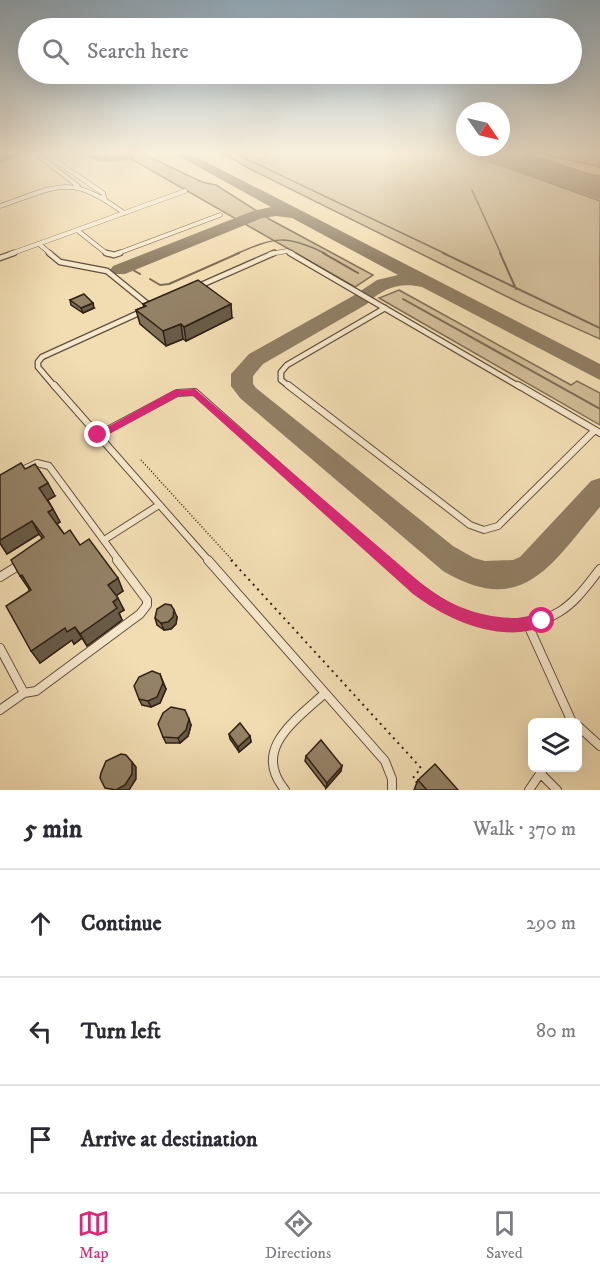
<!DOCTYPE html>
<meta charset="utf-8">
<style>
:root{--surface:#fff;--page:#f7f7f7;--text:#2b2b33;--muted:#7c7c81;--line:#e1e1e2;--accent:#db2777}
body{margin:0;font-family:"IM FELL DW Pica",serif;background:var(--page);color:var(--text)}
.controls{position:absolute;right:18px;bottom:18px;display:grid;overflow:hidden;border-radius:9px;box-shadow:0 6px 24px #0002}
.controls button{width:54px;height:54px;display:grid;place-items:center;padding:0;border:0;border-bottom:2px solid var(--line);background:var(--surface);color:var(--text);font:30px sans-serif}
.compass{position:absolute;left:456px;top:102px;width:54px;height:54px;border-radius:50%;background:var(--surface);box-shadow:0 6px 24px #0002;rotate:124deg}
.stop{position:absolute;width:18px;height:18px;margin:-14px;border:4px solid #db2777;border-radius:50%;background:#fff}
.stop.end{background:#db2777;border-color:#fff;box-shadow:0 2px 6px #0008}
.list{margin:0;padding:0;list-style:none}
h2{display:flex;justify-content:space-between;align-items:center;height:78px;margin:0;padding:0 24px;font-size:26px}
h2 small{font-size:20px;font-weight:400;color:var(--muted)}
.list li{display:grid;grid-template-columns:39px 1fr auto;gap:18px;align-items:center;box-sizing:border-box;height:108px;padding:0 24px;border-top:2px solid var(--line)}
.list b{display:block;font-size:22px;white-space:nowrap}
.list em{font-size:20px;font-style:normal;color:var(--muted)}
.icon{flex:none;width:33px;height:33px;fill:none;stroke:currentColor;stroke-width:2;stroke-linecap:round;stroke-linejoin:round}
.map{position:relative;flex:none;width:600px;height:790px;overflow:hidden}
.search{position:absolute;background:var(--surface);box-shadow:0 6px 24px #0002;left:18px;right:18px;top:18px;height:66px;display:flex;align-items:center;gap:15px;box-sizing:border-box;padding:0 21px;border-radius:33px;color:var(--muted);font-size:22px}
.sheet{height:402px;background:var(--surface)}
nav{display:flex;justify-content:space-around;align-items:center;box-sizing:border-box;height:84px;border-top:2px solid var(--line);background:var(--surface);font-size:16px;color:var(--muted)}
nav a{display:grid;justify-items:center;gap:3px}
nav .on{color:var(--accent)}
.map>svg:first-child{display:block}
</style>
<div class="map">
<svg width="600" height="790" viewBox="0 0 600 790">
<rect width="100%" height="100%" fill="#f2ddb3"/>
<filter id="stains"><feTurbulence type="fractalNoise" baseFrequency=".00333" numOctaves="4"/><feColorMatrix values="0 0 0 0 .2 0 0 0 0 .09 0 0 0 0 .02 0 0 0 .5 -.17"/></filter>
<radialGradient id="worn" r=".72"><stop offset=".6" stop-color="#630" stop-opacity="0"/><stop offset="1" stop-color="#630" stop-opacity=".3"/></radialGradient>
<path fill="#d1bd98" stroke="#806e56" stroke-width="1.5" d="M121,153H141L202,182L216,185L271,220L373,275L355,287Z
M223,153H458L486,160L600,201V339L522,304L248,168Z
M538,153H600V167Z
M399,290L571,385L577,381L600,393V425L379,298Z"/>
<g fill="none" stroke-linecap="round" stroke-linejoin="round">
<path stroke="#7c6b53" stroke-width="1.5" d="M234,153L446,254
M472,190L501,254
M236,254C275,237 286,234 326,254"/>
<path stroke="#7c6b53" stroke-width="2" d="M323,253L358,273
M443,253L600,328
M500,253L516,289
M133,270L140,274
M150,279L160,285L169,284L239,253
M403,299L600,409"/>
<path fill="#907e64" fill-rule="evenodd" d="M6,153H28L0,163V155Z
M82,153H141C128,164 95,165 82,153Z
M173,153H189L600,364V380L422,287C399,282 383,288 367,304L263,364L253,376V384L256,388L453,546L474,558L485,561L513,560L520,557L591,481L600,478V507C552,563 524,619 443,571L240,398L231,386V374L249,354L353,296L377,280L398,275L292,218L276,216L262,218L125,274H113L110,270L113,266L253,211L271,207Z
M537,164L600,175V183L567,179L532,171L530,168L532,165Z"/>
<path fill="#907e64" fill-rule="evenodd" d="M479,153H529L600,177V200L483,160Z"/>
<g stroke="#604f3c" stroke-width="5">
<path id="service-far3" d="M35,153L78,186
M44,153L103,193L105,200
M0,206C59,186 69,173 124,213
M77,230L185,191
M39,244L51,254
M10,254L77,230L106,253L112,254
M116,254L220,215
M270,254L287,251L293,254"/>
</g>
<g stroke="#604f3c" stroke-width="7">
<path id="service-far2" d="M49,253L60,262L107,271L150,306
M106,253L114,255L120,253
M290,253L520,387
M0,258L14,253
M199,286L274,253
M55,387L38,367V362L42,357L141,312
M290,387L281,380V372L287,365L385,308"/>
</g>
<g stroke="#604f3c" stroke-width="8">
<path id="service-far1" d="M54,385L209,561
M288,385L470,525L484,530L498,526L595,430
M518,385L600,433
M98,435L177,393L195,392L386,561
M18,472L37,463L49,466L119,561
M104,540L159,505"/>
</g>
<g stroke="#604f3c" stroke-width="10">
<path id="service" d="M208,560L385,761L392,779V790
M385,560C431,601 495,651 559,612C576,602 588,584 600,569
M0,577L21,564
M528,625L572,722
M0,648L24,693L0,710
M24,693L36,691L140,614L147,605V600L117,560
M578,726L600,746
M540,773L557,790
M285,790C251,749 296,720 325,693
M529,790L544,768"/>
</g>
<path stroke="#2f2014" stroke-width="1.5" stroke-dasharray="1 2" stroke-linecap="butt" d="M141,460L233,561"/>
<path stroke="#2f2014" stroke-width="2" stroke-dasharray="2 4.5" stroke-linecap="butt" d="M231,560L421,768L413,778L417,783"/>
<use href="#service-far3" stroke="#f7e9ce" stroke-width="4"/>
<use href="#service-far2" stroke="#f7e9ce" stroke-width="4.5"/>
<use href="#service-far1" stroke="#f7e9ce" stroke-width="6"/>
<use href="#service" stroke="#f7e9ce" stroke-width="8"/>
</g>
<path fill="#7f7059" stroke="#2f2014" stroke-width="1.5" d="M70,300L94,308L83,313L71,305Z
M143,304L232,318L186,341L183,339L166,346L140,324L136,310L144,307Z
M0,475L55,496L48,500L53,509L60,522L57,524L64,534L80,545L123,591L116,596L124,610L119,613L122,620L87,646L82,638L74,644L72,640L40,663L31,590L30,588L29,589L42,538L39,534L7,554L0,543Z
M177,617L176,624L171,629L164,630L157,625L155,618Z
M160,674L166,689L160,703L151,707L142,705L139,699Z
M191,725L188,736L180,743H166L163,737Z
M229,734L250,736L251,742L239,752L230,739Z
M306,756L341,771L326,788L305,761Z
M418,780L458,790H414Z"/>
<path fill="#685b48" stroke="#2f2014" stroke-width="1.5" d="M93,303L94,308L83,313L81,308Z
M231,304L232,318L186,341L184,327Z
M181,324L183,339L166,346L163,331Z
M48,483L55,496L46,501L39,488Z
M53,509L60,522L55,525L48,512Z
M32,521L39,534L7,554L0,543V540Z
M22,575L30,587L29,589L20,576Z
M118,578L123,591L114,597L108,585Z
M118,598L124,610L119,613L122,620L87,646L80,634L113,602Z
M174,610L177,617L176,624L171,629L164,630L161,623Z
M75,627L82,638L74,644L72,640L40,663L31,651L65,628Z
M163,683L166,689L160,703L151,707L148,701Z
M189,719L191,725L188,736L180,743L178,738Z
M250,736L251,742L239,752L238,747Z
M132,762L136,767V779L129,790H116Z
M342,766L341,771L326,788L327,783Z"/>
<path fill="#948267" stroke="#2f2014" stroke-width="1.5" d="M198,280L231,304L184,327L181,324L163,331L136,310L146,306L143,304Z
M84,294L93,303L81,308L70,300Z
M21,463L25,469L35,464L48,483L39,488L53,509L48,512L64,534L70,530L80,545L89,539L118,578L108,585L118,598L113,602L117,608L80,634L75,627L67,632L65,628L31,651L6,606L31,590L22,575L20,576L11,560L44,537L32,521L0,540V475Z
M165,604L171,605L174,610L173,617L168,622L161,623L155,618L157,609Z
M152,671L160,674L163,683L157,697L148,701L139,699L134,686L139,677Z
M171,707L185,710L189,719L186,730L178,738L163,737L158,724L163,713Z
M240,723L250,736L238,747L229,734Z
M321,740L342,766L327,783L306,756Z
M121,754L126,755L132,762V774L125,785L116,790L105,788L100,778L101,773L106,761Z
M435,764L458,790H427L418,780Z"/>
<linearGradient id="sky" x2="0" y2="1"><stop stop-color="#91abbd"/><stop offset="0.58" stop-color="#f9f0dd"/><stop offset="1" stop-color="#f9f0dd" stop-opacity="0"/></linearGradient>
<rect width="600" height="264" fill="url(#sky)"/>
<path fill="#db2777" d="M195,389L423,585C451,606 478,617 514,618C525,618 536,612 546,616L548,621L546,626C501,644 449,621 413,594L193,396H179L102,438L98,439L93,435L174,390Z"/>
<rect width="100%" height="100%" filter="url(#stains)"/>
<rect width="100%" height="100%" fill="url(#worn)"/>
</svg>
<div class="controls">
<button><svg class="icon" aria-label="layers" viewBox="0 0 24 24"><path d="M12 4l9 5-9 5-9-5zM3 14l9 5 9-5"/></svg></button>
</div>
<svg class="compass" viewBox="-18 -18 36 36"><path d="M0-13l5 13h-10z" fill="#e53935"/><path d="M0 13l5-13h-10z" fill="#7c7c81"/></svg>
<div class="stop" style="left:542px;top:621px"></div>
<div class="stop end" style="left:98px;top:435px"></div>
<div class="search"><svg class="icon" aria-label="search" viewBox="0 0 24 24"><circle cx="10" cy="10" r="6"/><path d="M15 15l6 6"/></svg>Search here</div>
</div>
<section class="sheet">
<h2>5 min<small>Walk · 370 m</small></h2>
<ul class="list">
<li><svg class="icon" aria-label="ahead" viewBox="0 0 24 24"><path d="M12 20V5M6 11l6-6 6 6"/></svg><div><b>Continue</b></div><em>290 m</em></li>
<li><svg class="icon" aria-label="left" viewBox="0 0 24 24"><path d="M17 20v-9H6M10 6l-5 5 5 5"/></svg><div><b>Turn left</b></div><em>80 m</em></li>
<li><svg class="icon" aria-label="arrive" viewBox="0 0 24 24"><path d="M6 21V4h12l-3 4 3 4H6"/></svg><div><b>Arrive at destination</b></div></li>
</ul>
</section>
<nav>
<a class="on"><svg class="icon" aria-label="map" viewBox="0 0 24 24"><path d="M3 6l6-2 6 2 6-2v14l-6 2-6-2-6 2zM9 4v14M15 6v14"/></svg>Map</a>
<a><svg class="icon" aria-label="directions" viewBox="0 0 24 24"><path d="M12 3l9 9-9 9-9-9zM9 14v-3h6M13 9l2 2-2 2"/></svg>Directions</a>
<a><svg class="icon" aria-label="saved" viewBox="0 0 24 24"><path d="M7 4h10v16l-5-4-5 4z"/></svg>Saved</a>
</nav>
